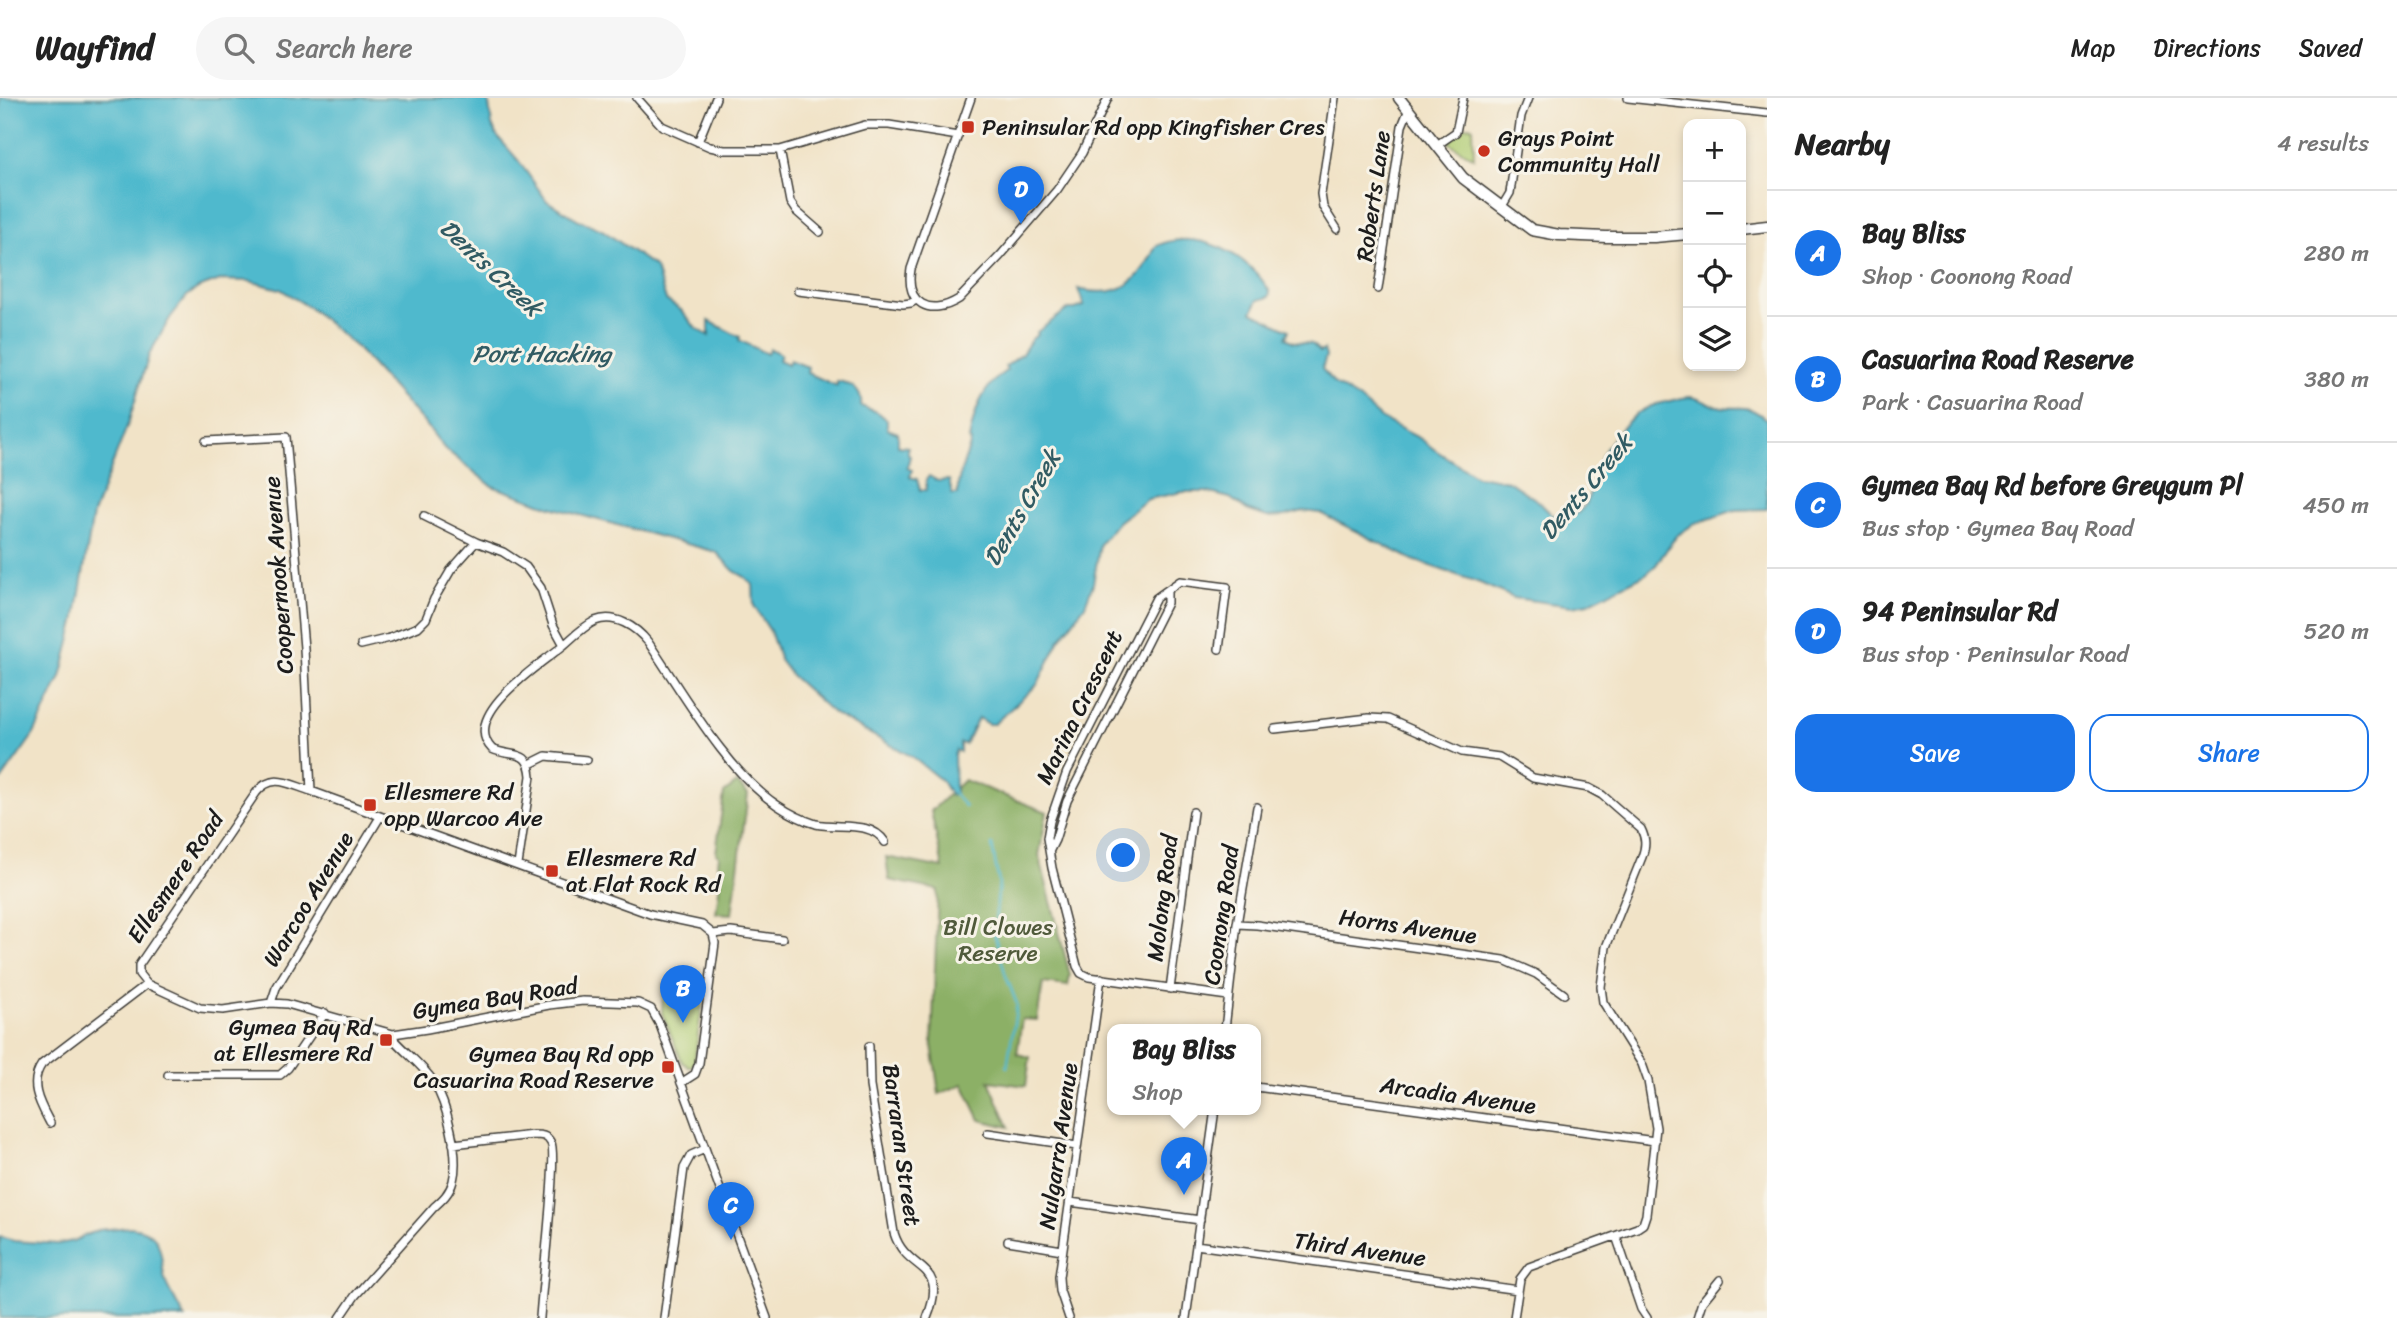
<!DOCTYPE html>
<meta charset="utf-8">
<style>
:root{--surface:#fff;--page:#f6f6f6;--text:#222;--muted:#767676;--line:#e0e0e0;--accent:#1a73e8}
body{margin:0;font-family:Sriracha,sans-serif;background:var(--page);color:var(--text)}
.controls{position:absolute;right:21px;top:21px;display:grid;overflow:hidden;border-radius:14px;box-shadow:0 4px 10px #0003}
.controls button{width:63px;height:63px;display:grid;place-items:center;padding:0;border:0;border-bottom:2px solid var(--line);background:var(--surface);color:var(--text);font:35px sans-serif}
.you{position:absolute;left:1124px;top:758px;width:24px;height:24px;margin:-18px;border:5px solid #fff;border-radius:50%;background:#1a73e8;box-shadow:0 0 0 10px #1a73e833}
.badge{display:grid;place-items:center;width:46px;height:46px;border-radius:50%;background:var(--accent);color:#fff;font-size:23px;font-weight:700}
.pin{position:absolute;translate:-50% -58px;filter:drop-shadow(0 2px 4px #0008)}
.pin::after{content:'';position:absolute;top:37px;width:24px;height:21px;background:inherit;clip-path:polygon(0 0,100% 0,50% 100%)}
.popup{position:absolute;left:1107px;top:926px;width:154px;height:91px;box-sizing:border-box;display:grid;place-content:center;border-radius:14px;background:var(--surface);filter:drop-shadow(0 2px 5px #0005);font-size:23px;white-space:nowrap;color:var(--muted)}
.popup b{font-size:26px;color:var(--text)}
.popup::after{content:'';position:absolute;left:50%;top:100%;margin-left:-14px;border:14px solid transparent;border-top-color:var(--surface)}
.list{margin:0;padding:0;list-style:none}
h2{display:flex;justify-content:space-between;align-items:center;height:91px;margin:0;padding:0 28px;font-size:30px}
h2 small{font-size:23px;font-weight:400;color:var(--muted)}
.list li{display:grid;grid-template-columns:46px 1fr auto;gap:21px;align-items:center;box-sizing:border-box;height:126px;padding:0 28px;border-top:2px solid var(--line)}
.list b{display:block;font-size:26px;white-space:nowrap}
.list p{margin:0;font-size:23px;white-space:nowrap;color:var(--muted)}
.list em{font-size:23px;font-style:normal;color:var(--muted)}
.actions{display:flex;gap:14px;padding:21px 28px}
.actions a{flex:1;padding:16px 0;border:2px solid var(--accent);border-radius:21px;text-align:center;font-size:24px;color:var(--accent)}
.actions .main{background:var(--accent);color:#fff}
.icon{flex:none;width:38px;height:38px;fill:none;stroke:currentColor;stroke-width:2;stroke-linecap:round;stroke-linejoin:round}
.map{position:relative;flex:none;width:1767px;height:1220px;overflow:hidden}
header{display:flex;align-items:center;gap:42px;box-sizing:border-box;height:98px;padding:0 35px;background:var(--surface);border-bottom:2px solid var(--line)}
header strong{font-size:33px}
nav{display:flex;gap:38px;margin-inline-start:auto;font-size:24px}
.search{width:490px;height:63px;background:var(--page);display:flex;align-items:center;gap:18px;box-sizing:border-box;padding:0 24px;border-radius:38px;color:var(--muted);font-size:26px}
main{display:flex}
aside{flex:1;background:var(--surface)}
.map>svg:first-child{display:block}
</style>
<header>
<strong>Wayfind</strong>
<div class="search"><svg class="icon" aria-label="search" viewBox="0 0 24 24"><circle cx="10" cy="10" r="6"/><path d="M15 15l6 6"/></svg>Search here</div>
<nav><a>Map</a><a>Directions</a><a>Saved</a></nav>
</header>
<main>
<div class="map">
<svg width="1767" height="1220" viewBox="0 0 1767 1220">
<rect width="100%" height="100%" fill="#f7f3e8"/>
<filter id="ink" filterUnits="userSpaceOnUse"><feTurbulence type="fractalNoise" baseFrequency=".0143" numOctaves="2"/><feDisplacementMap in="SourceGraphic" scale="14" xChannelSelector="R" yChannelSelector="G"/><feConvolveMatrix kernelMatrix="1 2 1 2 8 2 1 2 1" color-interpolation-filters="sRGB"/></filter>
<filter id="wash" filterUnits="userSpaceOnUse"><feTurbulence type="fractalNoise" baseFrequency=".00686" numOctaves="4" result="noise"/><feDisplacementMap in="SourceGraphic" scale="28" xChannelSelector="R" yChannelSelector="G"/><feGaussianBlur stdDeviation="1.57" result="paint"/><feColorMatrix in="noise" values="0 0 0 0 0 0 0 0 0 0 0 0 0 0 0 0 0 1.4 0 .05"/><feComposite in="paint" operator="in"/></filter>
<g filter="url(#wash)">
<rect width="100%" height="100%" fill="#f1e3c7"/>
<path fill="#b1cd74" stroke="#667448" stroke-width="2" d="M1465,28L1473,29L1474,60L1448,44Z
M664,886L704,891L694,966L689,969L682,964L662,915Z"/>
<path fill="#8cb066" stroke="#546641" stroke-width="2" d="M964,682L1047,714L1039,757L1070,877L1068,888L1043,885L1037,922L1022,921L1017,956L1030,959L1026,988L989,983L1009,1029L980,1022L963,986L939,996L932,947L938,792L889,782L886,759L943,770L931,713Z
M737,685L748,696L732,816L716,815L721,775L718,766L719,757L716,755L724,695Z"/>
<path fill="#50b9cd" stroke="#366a74" stroke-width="2" d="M0,0H488L492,27L497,38L518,62L547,103L579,122L602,132L652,167L656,171L666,202L681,212L695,229L709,238V223L740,239L739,242L767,256L770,251L781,256L779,262L788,266L790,262L808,269L807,275C818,279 827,284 837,288V283C851,285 863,293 861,308L879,315L887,322V331L898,335V348L908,349V357L910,358L907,370L912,372L910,379L917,381L920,392H926V382L929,378L938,383L949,382L952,396H958C956,379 967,360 971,343L969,342C974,314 982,288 1007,272L1005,269L1022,256L1031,242L1038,236L1037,234L1068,211H1075L1084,208L1078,191C1121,201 1139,185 1156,148C1198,129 1249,157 1270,194L1269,199L1258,202L1252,214L1289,232L1286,240L1294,244L1312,246L1320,254L1324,252L1326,258L1322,271L1335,286L1359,301L1382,321L1421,341L1435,352L1477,378L1508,383L1538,403L1552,417C1591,430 1591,382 1601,360C1610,341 1630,317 1649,309C1655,306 1663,305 1670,303C1677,301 1684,299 1691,299C1701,300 1708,307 1717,308C1741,314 1743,302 1767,322V411L1735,412L1694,426L1676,438L1656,467L1646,476L1588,505L1572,508L1514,500L1480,485L1413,462L1320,415L1303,413L1285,418L1267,419L1247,412L1230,400L1206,394H1183L1148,401L1118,424L1100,446L1093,486L1085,507L1059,543L1037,587L994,626H988L978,620L965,646L960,645V654L956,652L954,657L955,695L951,698L942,683L911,658L834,616L792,578L780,562L770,533L754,508L753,487L745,479L734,473L716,454L551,409L492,388L444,350L428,329L355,248L310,210L280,191L249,183L220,182L198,190L187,198L170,220L149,257L128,326L93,416L75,524L61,579L34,636L0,684Z
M130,1129C168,1133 158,1160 166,1185C171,1198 180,1208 185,1220H0V1139L14,1143L58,1146L73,1143L98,1132Z"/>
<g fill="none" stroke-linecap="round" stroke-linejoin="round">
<path stroke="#50b9cd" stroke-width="2.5" d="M953,695L965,708
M992,747L999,785L994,835L1006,878L1017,906L1007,969"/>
</g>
</g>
<g filter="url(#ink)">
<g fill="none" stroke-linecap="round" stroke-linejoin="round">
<g stroke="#3c3a36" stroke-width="10">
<path id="street" d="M637,0L662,28L710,49L724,52H780L865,27H889L958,38
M971,0L911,171C905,206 930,219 959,201L1001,157L1057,92L1082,55L1108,0
M1335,0L1321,96L1323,109L1337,131
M1628,0L1767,15
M698,44L716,0
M1437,47L1456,34L1463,0
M780,52L790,104L796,113L820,134
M1501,110L1510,95L1521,18L1528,0
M1378,191L1402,28L1409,11
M798,193L903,206L911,205L916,202
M206,343L286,339L304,550L311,693
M424,418L476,444
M361,547L390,540L418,529L426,521L434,501L451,472L476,444L503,454L526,469L541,490L553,527L564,547C542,565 459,617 492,651C512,660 529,650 531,678L518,767
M564,547C573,539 584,528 595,523C615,515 636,529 648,544C683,595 726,673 777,707C789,715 802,722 816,726C838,731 871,722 885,744
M1219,551L1227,489L1180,483L1156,500L1067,674L1050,723L1047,740L1052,770L1077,868L1081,875L1089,879L1228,898
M1275,631L1369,620L1388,621L1462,654L1499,659L1533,680L1589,690L1602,697L1641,731C1646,741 1646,748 1642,759L1606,849L1601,889L1603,904L1642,966L1648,983L1656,1030L1646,1117L1643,1126L1637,1130L1529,1169L1520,1181L1514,1220
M530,666L546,658L587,662
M1050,752L1055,742L1067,703L1167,505V494
M1237,826L1257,827L1504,862L1536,876L1564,896
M1170,891L1193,714
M271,905L276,890L380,719
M1225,931L1237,826L1257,709
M869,948L870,988L894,1135C907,1177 950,1162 927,1220
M168,977H280L288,970L325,915
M681,985L695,976L699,965L715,845L713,836
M1256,989L1655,1043
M50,1025C40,1006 28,986 42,966L147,886
M988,1035L1077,1048
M453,1046L533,1037C541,1037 547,1037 551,1045C558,1056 541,1196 540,1220
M1070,1104L1200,1122
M1616,1138L1641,1211L1647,1220
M1008,1143L1062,1152
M1196,1147L1518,1192
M340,1220L355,1198L434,1109C442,1102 450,1095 453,1083C460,1057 447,1006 433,983C423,968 407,956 395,943L393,936
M664,1220L684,1070L691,1057L705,1051
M767,1220L660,927L651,911L638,905L583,903L549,907L427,931L393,936L287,906L271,905L223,912L200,910L147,886L139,876V867L256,695C272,674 289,686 311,693L650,816L702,827L713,836L731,834L782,841
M1069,1220L1060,1193L1059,1179L1101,880
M1186,1220L1215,1011
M1697,1220L1702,1204L1720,1182"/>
</g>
<g stroke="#3c3a36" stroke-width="13">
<path id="secondary" d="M1399,0L1463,80L1532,132L1559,137L1606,139H1654L1688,136
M1741,131L1767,128"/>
</g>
<use href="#street" stroke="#fff" stroke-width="7"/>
<use href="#secondary" stroke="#fff" stroke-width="10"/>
</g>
</g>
<g fill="#c8321e" stroke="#f7f3e8" stroke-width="2.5">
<rect x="961" y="22" width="14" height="14" rx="3.5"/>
<circle cx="1484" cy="53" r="7"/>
<rect x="363" y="700" width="14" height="14" rx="3.5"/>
<rect x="545" y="766" width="14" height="14" rx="3.5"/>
<rect x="379" y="935" width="14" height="14" rx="3.5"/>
<rect x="661" y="962" width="14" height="14" rx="3.5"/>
</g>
<g text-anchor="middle" stroke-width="6" stroke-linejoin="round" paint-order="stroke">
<g font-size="23" fill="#1c1c1c" stroke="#f7f3e8" text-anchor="start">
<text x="982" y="37">Peninsular Rd opp Kingfisher Cres</text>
<text x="1498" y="48">Grays Point<tspan x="1498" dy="26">Community Hall</tspan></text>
<text x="384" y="702">Ellesmere Rd<tspan x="384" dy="26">opp Warcoo Ave</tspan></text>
<text x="566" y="768">Ellesmere Rd<tspan x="566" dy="26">at Flat Rock Rd</tspan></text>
<text x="372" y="937" text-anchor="end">Gymea Bay Rd<tspan x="372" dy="26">at Ellesmere Rd</tspan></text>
<text x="654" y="964" text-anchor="end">Gymea Bay Rd opp<tspan x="654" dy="26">Casuarina Road Reserve</tspan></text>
</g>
<g font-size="23" fill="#1c1c1c" stroke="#f7f3e8">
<text transform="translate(1373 98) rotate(-82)" y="8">Roberts Lane</text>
<text transform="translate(278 477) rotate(-94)" y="8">Coopernook Avenue</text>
<text transform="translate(1079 609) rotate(-64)" y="8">Marina Crescent</text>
<text transform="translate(175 779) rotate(-56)" y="8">Ellesmere Road</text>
<text transform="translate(1162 800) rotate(-83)" y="8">Molong Road</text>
<text transform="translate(308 801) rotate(-59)" y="8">Warcoo Avenue</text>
<text transform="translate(1221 817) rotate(-82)" y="8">Coonong Road</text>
<text transform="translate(1408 828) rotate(8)" y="8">Horns Avenue</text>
<text transform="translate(495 900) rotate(-9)" y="8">Gymea Bay Road</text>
<text transform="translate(1458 997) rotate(8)" y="8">Arcadia Avenue</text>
<text transform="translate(902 1047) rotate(82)" y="8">Barraran Street</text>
<text transform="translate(1058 1048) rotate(-82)" y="8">Nulgarra Avenue</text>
<text transform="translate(1360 1151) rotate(8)" y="8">Third Avenue</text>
</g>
<g font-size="23" fill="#505a3b" stroke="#f7f3e8">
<text x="998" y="837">Bill Clowes<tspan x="998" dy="26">Reserve</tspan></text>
</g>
<g font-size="24" font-style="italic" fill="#315b63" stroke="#f7f3e8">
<text transform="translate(491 170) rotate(43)" y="8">Dents Creek</text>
<text x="542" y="264">Port Hacking</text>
<text transform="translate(1586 389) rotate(-50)" y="8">Dents Creek</text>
<text transform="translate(1022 410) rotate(-60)" y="8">Dents Creek</text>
</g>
</g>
</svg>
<div class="controls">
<button>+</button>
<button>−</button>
<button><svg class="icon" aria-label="locate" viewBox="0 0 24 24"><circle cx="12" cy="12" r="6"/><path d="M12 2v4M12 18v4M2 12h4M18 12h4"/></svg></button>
<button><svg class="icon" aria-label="layers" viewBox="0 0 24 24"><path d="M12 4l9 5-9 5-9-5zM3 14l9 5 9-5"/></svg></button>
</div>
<div class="you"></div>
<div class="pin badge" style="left:1184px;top:1097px">A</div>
<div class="popup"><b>Bay Bliss</b>Shop</div>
<div class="pin badge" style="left:683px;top:925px">B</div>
<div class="pin badge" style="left:731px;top:1142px">C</div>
<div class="pin badge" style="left:1021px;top:126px">D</div>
</div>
<aside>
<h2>Nearby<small>4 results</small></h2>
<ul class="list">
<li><span class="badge">A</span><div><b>Bay Bliss</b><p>Shop · Coonong Road</p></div><em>280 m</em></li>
<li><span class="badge">B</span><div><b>Casuarina Road Reserve</b><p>Park · Casuarina Road</p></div><em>380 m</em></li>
<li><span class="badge">C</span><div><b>Gymea Bay Rd before Greygum Pl</b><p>Bus stop · Gymea Bay Road</p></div><em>450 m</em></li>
<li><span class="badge">D</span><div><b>94 Peninsular Rd</b><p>Bus stop · Peninsular Road</p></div><em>520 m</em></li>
</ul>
<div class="actions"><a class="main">Save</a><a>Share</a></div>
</aside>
</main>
